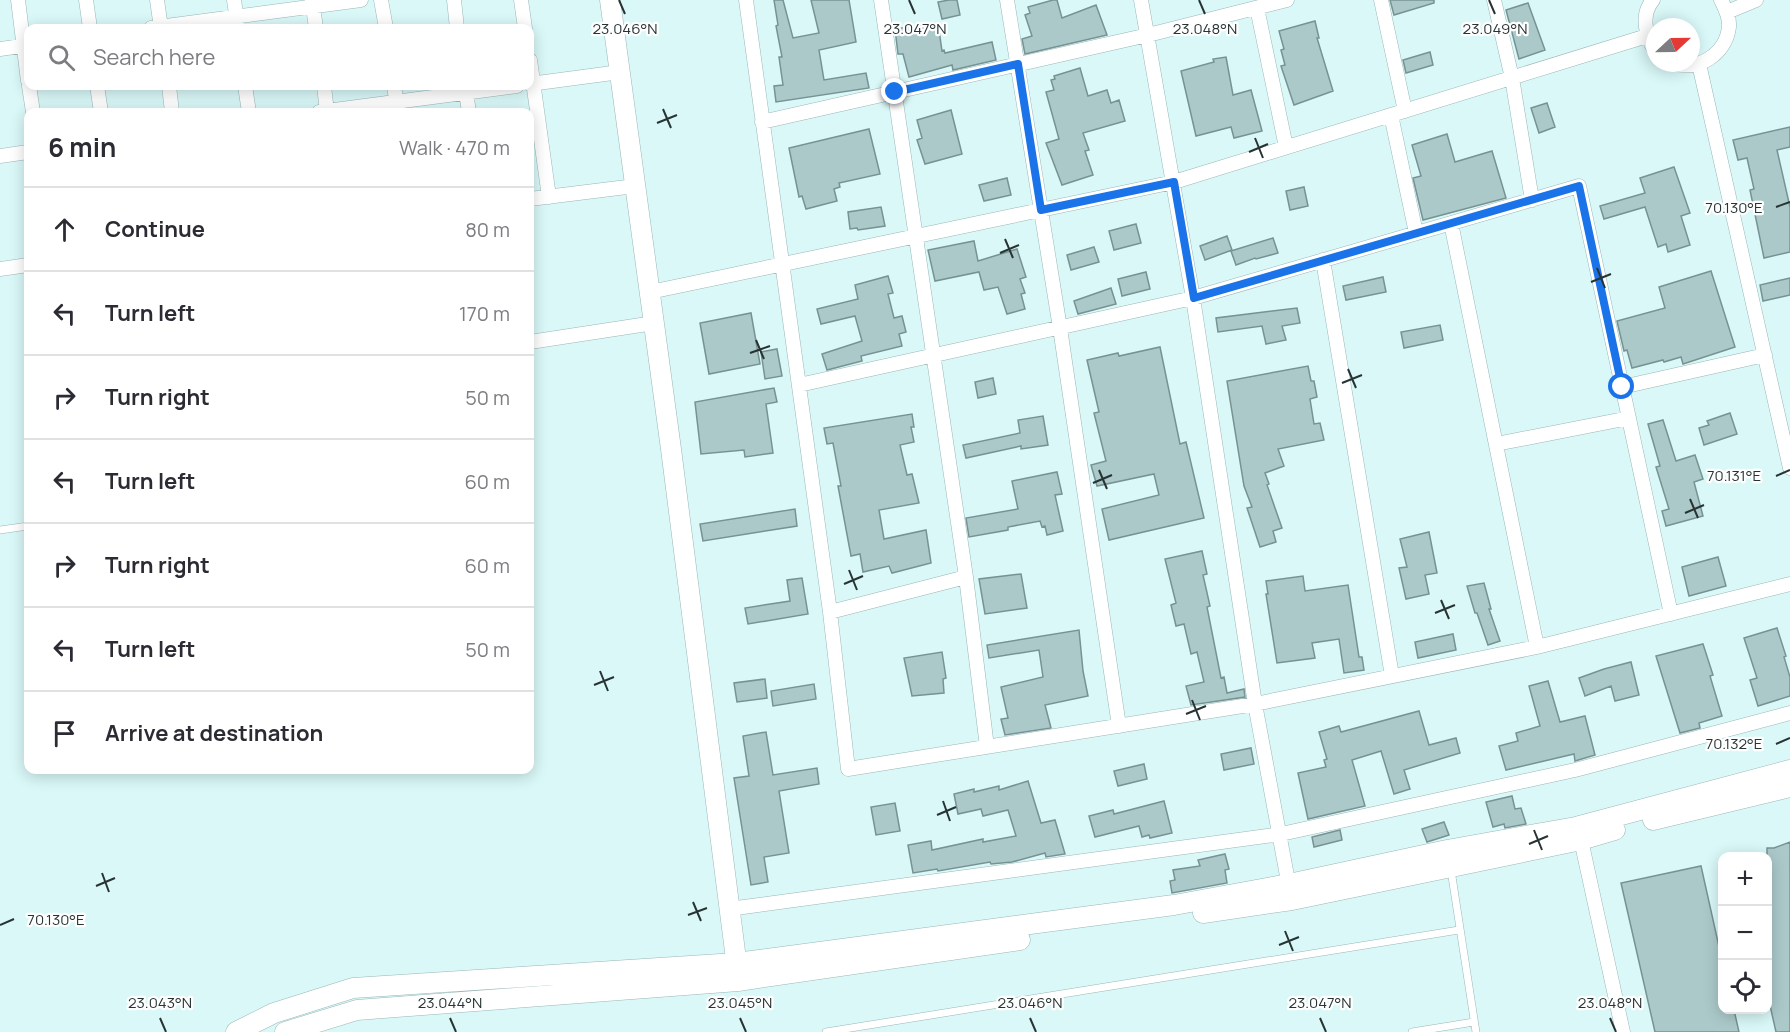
<!DOCTYPE html>
<meta charset="utf-8">
<style>
:root{--surface:#fff;--page:#f7f7f7;--text:#2b2b33;--muted:#7c7c81;--line:#e1e1e2}
body{margin:0;font-family:Manrope,sans-serif;background:var(--page);color:var(--text)}
.controls{position:absolute;right:18px;bottom:18px;display:grid;overflow:hidden;border-radius:12px;box-shadow:0 3px 15px #0003}
.controls button{width:54px;height:54px;display:grid;place-items:center;padding:0;border:0;border-bottom:2px solid var(--line);background:var(--surface);color:var(--text);font:30px sans-serif}
.compass{position:absolute;left:1646px;top:18px;width:54px;height:54px;border-radius:50%;background:var(--surface);box-shadow:0 3px 15px #0003;rotate:68deg}
.stop{position:absolute;width:18px;height:18px;margin:-14px;border:4px solid #1a73e8;border-radius:50%;background:#fff}
.stop.end{background:#1a73e8;border-color:#fff;box-shadow:0 2px 6px #0008}
.list{margin:0;padding:0;list-style:none}
h2{display:flex;justify-content:space-between;align-items:center;height:78px;margin:0;padding:0 24px;font-size:26px}
h2 small{font-size:20px;font-weight:400;color:var(--muted)}
.list li{display:grid;grid-template-columns:39px 1fr auto;gap:18px;align-items:center;box-sizing:border-box;height:84px;padding:0 24px;border-top:2px solid var(--line)}
.list b{display:block;font-size:22px;white-space:nowrap}
.list em{font-size:20px;font-style:normal;color:var(--muted)}
.icon{flex:none;width:33px;height:33px;fill:none;stroke:currentColor;stroke-width:2;stroke-linecap:round;stroke-linejoin:round}
.map{position:relative;flex:none;width:1790px;height:1032px;overflow:hidden}
.search{position:absolute;background:var(--surface);box-shadow:0 3px 15px #0003;left:24px;top:24px;width:510px;height:66px;display:flex;align-items:center;gap:15px;box-sizing:border-box;padding:0 21px;border-radius:12px;color:var(--muted);font-size:22px}
.panel{position:absolute;background:var(--surface);box-shadow:0 3px 15px #0003;left:24px;top:108px;width:510px;height:666px;border-radius:12px}
.map>svg:first-child{display:block}
</style>
<div class="map">
<svg width="1790" height="1032" viewBox="0 0 1790 1032">
<rect width="100%" height="100%" fill="#daf8f8"/>
<path fill="#acc9ca" stroke="#779293" stroke-width="1.5" d="M774,0H783L793,38L819,33L811,0H849L856,42L819,50L824,80L866,73L869,88L776,102L774,86L783,85L779,57H782L776,26L778,25Z
M949,0H957L960,15L942,19L938,2Z
M1053,0H1057L1062,18L1096,5L1107,35L1025,54L1022,39L1032,36L1025,15L1030,13L1028,7Z
M1390,0H1434V3L1394,15Z
M1528,3L1545,50L1519,59L1506,10Z
M1315,21L1319,38H1317L1333,91L1294,105L1281,66L1285,65L1281,50L1284,49L1279,31Z
M938,23L942,51L944,50L945,53L992,42L996,60L953,70L952,65L909,77L903,54H898L895,29Z
M1430,52L1433,65L1406,73L1403,60Z
M1226,57L1233,95L1251,90L1262,131L1234,138L1231,127L1196,136L1181,71L1214,62L1213,59Z
M1080,68L1088,96L1107,90L1111,103L1119,100L1125,121L1083,133L1089,150L1085,151L1093,175L1062,185L1046,143L1059,139L1046,92L1054,90L1051,80L1055,79L1054,76Z
M1547,103L1555,127L1539,133L1531,108Z
M951,110L962,154L925,164L917,140L922,138L917,120Z
M1790,127V147L1777,150L1790,207V252L1764,258L1750,190L1754,189L1747,158L1738,160L1733,140Z
M869,129L880,174L839,183L840,187L834,189L837,201L806,209L802,196L799,197L789,148Z
M1447,134L1455,162L1492,151L1506,198L1423,220L1413,178L1421,176L1412,145Z
M1674,167L1690,213L1681,216L1690,245L1668,252L1666,244L1658,247L1645,207L1604,219L1600,206L1645,193L1640,178Z
M1007,178L1011,195L984,201L979,185Z
M1304,187L1308,206L1290,210L1286,191Z
M881,207L885,226L858,230L857,228L850,229L848,212Z
M1136,224L1141,243L1114,250L1109,231Z
M1227,236L1232,250L1205,260L1200,246Z
M1273,238L1278,253L1256,259L1255,258L1236,265L1231,251Z
M974,241L978,261L1017,249L1026,277L1020,279L1025,293L1021,294L1025,309L1007,314L998,287L984,290L979,272L935,281L928,250Z
M1094,247L1099,262L1071,270L1067,255Z
M1711,271L1735,347L1683,364L1681,357L1664,362L1663,360L1632,368L1627,350L1624,351L1617,321L1665,308L1659,287Z
M1146,272L1150,289L1122,296L1118,279Z
M888,276L893,293L888,294L894,318L902,316L906,332L899,334L902,346L861,356L862,361L827,370L822,354L862,341L855,316L821,324L817,309L858,299L855,285Z
M1383,277L1386,292L1346,300L1343,286Z
M1790,278V295L1763,301L1760,285Z
M1111,288L1116,304L1078,314L1074,301Z
M1297,308L1300,323L1282,326L1286,340L1266,344L1262,326L1218,332L1216,318Z
M751,313L760,364L709,374L700,323Z
M1440,325L1443,340L1404,348L1401,332Z
M1160,347L1180,444L1186,442L1204,518L1109,540L1102,509L1159,495L1154,474L1097,486L1091,465L1106,461L1094,413L1099,412L1087,360L1118,353L1119,356Z
M777,349L782,376L765,379L761,352Z
M1308,366L1311,381H1314L1317,397L1310,399L1314,424L1320,423L1324,440L1278,449L1284,466L1265,473L1269,484L1267,485L1282,528L1273,531L1276,542L1260,547L1247,508L1252,507L1244,486L1227,381Z
M993,378L996,394L978,398L975,382Z
M774,388L777,402L766,404L773,453L745,457L744,450L701,454L695,402Z
M1730,413L1737,434L1704,445L1699,428L1709,425L1707,421Z
M912,414L914,427H911L914,442L900,445L907,475L912,474L919,503L879,510L884,539L926,530L931,563L892,573L889,566L863,572L860,554L851,556L838,486H841L833,443L827,444L824,428Z
M1043,416L1048,445L1021,449V446L966,458L963,445L1020,433L1018,420Z
M1663,420L1676,461L1695,455L1703,479L1694,482L1703,516L1666,526L1662,511L1669,509L1656,467L1660,466L1648,424Z
M1057,472L1062,494L1055,495L1063,531L1047,535L1045,526L1042,527L1040,521L1008,527V530L969,537L966,518L1018,509L1012,481Z
M795,509L797,526L703,541L700,524Z
M1429,532L1437,573L1425,575L1429,594L1406,599L1399,568L1407,567L1400,539Z
M1202,551L1207,574L1203,575L1210,606L1207,607L1221,678L1224,677L1227,693L1244,689L1245,697L1191,705L1186,686L1204,682L1197,652L1191,654L1184,624L1176,626L1171,605L1176,603L1165,559Z
M1718,557L1726,586L1689,596L1682,567Z
M1021,574L1027,608L985,614L979,579Z
M1303,576L1305,591L1348,585L1359,657H1362L1364,670L1344,673L1339,639L1312,643L1315,658L1277,663L1266,594H1268L1266,581Z
M802,578L808,614L748,624L745,608L790,601L787,580Z
M1484,583L1491,609H1489L1500,641L1488,645L1477,613H1475L1467,586Z
M1777,628L1786,656L1784,657L1790,677V696L1758,706L1750,680L1757,678L1744,638Z
M1079,630L1083,671L1088,696L1045,705L1051,728L1005,735L1001,719L1008,718L1001,687L1043,677L1039,650L989,658L987,645Z
M1453,634L1456,650L1418,658L1415,642Z
M1703,644L1713,675L1710,676L1722,716L1699,723L1700,728L1680,733L1656,656Z
M942,652L946,678L943,679L944,693L912,696L904,658Z
M1631,662L1639,695L1615,701L1611,686L1585,696L1579,678L1604,669Z
M765,679L767,698L737,702L734,683Z
M1548,681L1560,722L1585,716L1595,755L1575,761L1574,754L1506,770L1499,746L1518,741L1516,733L1540,726L1529,686Z
M814,684L816,699L773,706L771,691Z
M1419,711L1429,745L1456,738L1460,753L1404,770L1410,789L1394,794L1381,751L1352,760L1365,806L1308,819L1298,773L1326,767L1324,760L1327,759L1319,732L1339,726L1341,732Z
M766,732L773,775L817,768L819,784L779,791L789,853L764,857L768,882L751,885L734,778L749,776L743,736Z
M1251,748L1254,764L1224,770L1221,754Z
M1144,764L1147,779L1118,786L1114,771Z
M1028,781L1041,823L1055,820L1065,854L1046,857L1045,853L1012,862L991,864L990,862L938,871L937,869L913,873L908,845L931,841L932,850L983,839V842L1016,836L1008,810L983,816L981,809L958,814L954,794L974,789V792L999,786V790Z
M1512,796L1515,809L1521,808L1526,824L1505,828L1504,824L1493,827L1486,802Z
M1164,801L1172,833L1150,838L1149,835L1142,837L1139,826L1095,837L1089,816L1113,810L1114,814Z
M895,803L900,831L876,835L871,807Z
M1444,822L1449,835L1427,842L1422,829Z
M1340,830L1342,840L1314,847L1312,837Z
M1790,842V1032H1776L1767,992V848H1774Z
M1225,854L1229,869L1225,870L1227,883L1172,893L1170,881L1175,880L1173,870L1200,866L1198,860Z
M1701,866L1722,960V1010H1734L1739,1032H1655L1621,883Z"/>
<g fill="none" stroke-linecap="round" stroke-linejoin="round">
<g stroke="#9ab7b7" stroke-width="8">
<path id="lane" d="M0,530L28,526
M1451,870L1476,1032
M826,1032L1459,930
M1412,1032L1474,1022"/>
</g>
<g stroke="#9ab7b7" stroke-width="15">
<path id="street" d="M18,0L28,81
M86,0L90,28
M157,0L161,28
M234,0L238,28
M312,0L316,28
M381,0L386,28
M454,0L457,28
M521,0L525,28
M746,0L830,612L848,769L1255,704L1537,647L1790,584
M881,0L966,577L987,747
M1007,0L1060,328L1119,726
M1141,0L1193,298L1255,704L1290,892
M1381,0L1405,111
M1494,0L1512,78L1532,200
M1653,0C1640,15 1646,36 1655,51
M1257,8L1286,147
M1727,12L1756,0
M151,28L361,0
M0,49L28,45
M530,60L549,197
M1673,63C1698,72 1726,54 1729,27C1730,17 1725,8 1721,0
M1699,64L1790,468
M530,84L620,72
M29,86L33,112
M97,86L101,112
M169,86L172,112
M245,86L249,112
M324,86L327,112
M394,86L398,112
M465,86L469,112
M319,112L517,86
M1391,115L1416,233
M762,122L1148,35L1287,0
M0,156L28,152
M530,199L635,186
M1451,223L1537,647
M1323,260L1392,676
M0,269L28,265
M650,292L1174,182L1647,36
M530,342L654,323
M799,385L1193,298L1579,186L1671,614
M1622,387L1765,355
M1496,444L1629,418
M830,612L966,577
M1581,840L1623,1032
M729,909L1281,834L1575,770L1790,713"/>
</g>
<g stroke="#9ab7b7" stroke-width="21">
<path id="secondary" d="M610,0L671,449L738,975
M1653,820L1790,787
M1203,913L1292,900L1581,840L1615,830
M236,1032L274,1013L353,988L736,963L1174,905L1289,884L1447,850L1576,827L1790,770
M285,1032L357,1010L738,981L1020,940"/>
</g>
<use href="#lane" stroke="#fff" stroke-width="7"/>
<use href="#street" stroke="#fff" stroke-width="14"/>
<use href="#secondary" stroke="#fff" stroke-width="20"/>
</g>
<g fill="none" stroke-linecap="round" stroke-linejoin="round">
<path stroke="#1a73e8" stroke-width="8" d="M895,92L1018,64L1041,210L1174,182L1194,298L1579,186L1622,387"/>
</g>
<path fill="none" stroke="#283434" stroke-width="2" d="M619,0L625,14M909,0L915,14M1199,0L1205,14M1489,0L1495,14M663,109L671,128M657,123L677,115M1255,138L1263,158M1249,152L1268,144M1776,207L1790,202M1005,239L1013,258M1000,253L1019,245M1597,268L1605,288M1591,282L1611,274M756,340L764,359M750,353L770,346M1348,369L1356,388M1342,383L1362,375M1099,470L1107,489M1776,476L1790,470M1093,483L1112,475M1690,499L1698,518M1685,513L1704,505M849,570L857,590M844,584L863,576M1441,600L1449,619M1435,613L1455,605M600,671L608,691M594,685L614,677M1192,700L1200,720M1186,714L1206,706M1776,744L1790,738M943,801L950,821M937,815L956,807M1534,830L1542,850M1529,844L1548,836M102,873L109,892M96,886L115,878M693,902L701,921M688,915L707,908M0,925L14,919M1285,931L1293,951M1279,945L1299,937M160,1018L166,1032M450,1018L456,1032M740,1018L746,1032M1030,1018L1036,1032M1320,1018L1326,1032M1610,1018L1616,1032"/>
<g font-size="15" text-anchor="middle" fill="#283434" stroke="#fefefe" stroke-width="4.5" stroke-linejoin="round" paint-order="stroke">
<text x="1495" y="34">23.049°N</text>
<text x="625" y="34">23.046°N</text>
<text x="915" y="34">23.047°N</text>
<text x="1205" y="34">23.048°N</text>
<text x="1734" y="213">70.130°E</text>
<text x="1734" y="481">70.131°E</text>
<text x="1734" y="749">70.132°E</text>
<text x="56" y="925">70.130°E</text>
<text x="160" y="1008">23.043°N</text>
<text x="450" y="1008">23.044°N</text>
<text x="740" y="1008">23.045°N</text>
<text x="1030" y="1008">23.046°N</text>
<text x="1320" y="1008">23.047°N</text>
<text x="1610" y="1008">23.048°N</text>
</g>
</svg>
<div class="controls">
<button>+</button>
<button>−</button>
<button><svg class="icon" aria-label="locate" viewBox="0 0 24 24"><circle cx="12" cy="12" r="6"/><path d="M12 2v4M12 18v4M2 12h4M18 12h4"/></svg></button>
</div>
<svg class="compass" viewBox="-18 -18 36 36"><path d="M0-13l5 13h-10z" fill="#e53935"/><path d="M0 13l5-13h-10z" fill="#7c7c81"/></svg>
<div class="stop" style="left:1622px;top:387px"></div>
<div class="stop end" style="left:895px;top:92px"></div>
<div class="search"><svg class="icon" aria-label="search" viewBox="0 0 24 24"><circle cx="10" cy="10" r="6"/><path d="M15 15l6 6"/></svg>Search here</div>
<section class="panel">
<h2>6 min<small>Walk · 470 m</small></h2>
<ul class="list">
<li><svg class="icon" aria-label="ahead" viewBox="0 0 24 24"><path d="M12 20V5M6 11l6-6 6 6"/></svg><div><b>Continue</b></div><em>80 m</em></li>
<li><svg class="icon" aria-label="left" viewBox="0 0 24 24"><path d="M17 20v-9H6M10 6l-5 5 5 5"/></svg><div><b>Turn left</b></div><em>170 m</em></li>
<li><svg class="icon" aria-label="right" viewBox="0 0 24 24"><path d="M7 20v-9h11M14 6l5 5-5 5"/></svg><div><b>Turn right</b></div><em>50 m</em></li>
<li><svg class="icon" aria-label="left" viewBox="0 0 24 24"><path d="M17 20v-9H6M10 6l-5 5 5 5"/></svg><div><b>Turn left</b></div><em>60 m</em></li>
<li><svg class="icon" aria-label="right" viewBox="0 0 24 24"><path d="M7 20v-9h11M14 6l5 5-5 5"/></svg><div><b>Turn right</b></div><em>60 m</em></li>
<li><svg class="icon" aria-label="left" viewBox="0 0 24 24"><path d="M17 20v-9H6M10 6l-5 5 5 5"/></svg><div><b>Turn left</b></div><em>50 m</em></li>
<li><svg class="icon" aria-label="arrive" viewBox="0 0 24 24"><path d="M6 21V4h12l-3 4 3 4H6"/></svg><div><b>Arrive at destination</b></div></li>
</ul>
</section>
</div>
